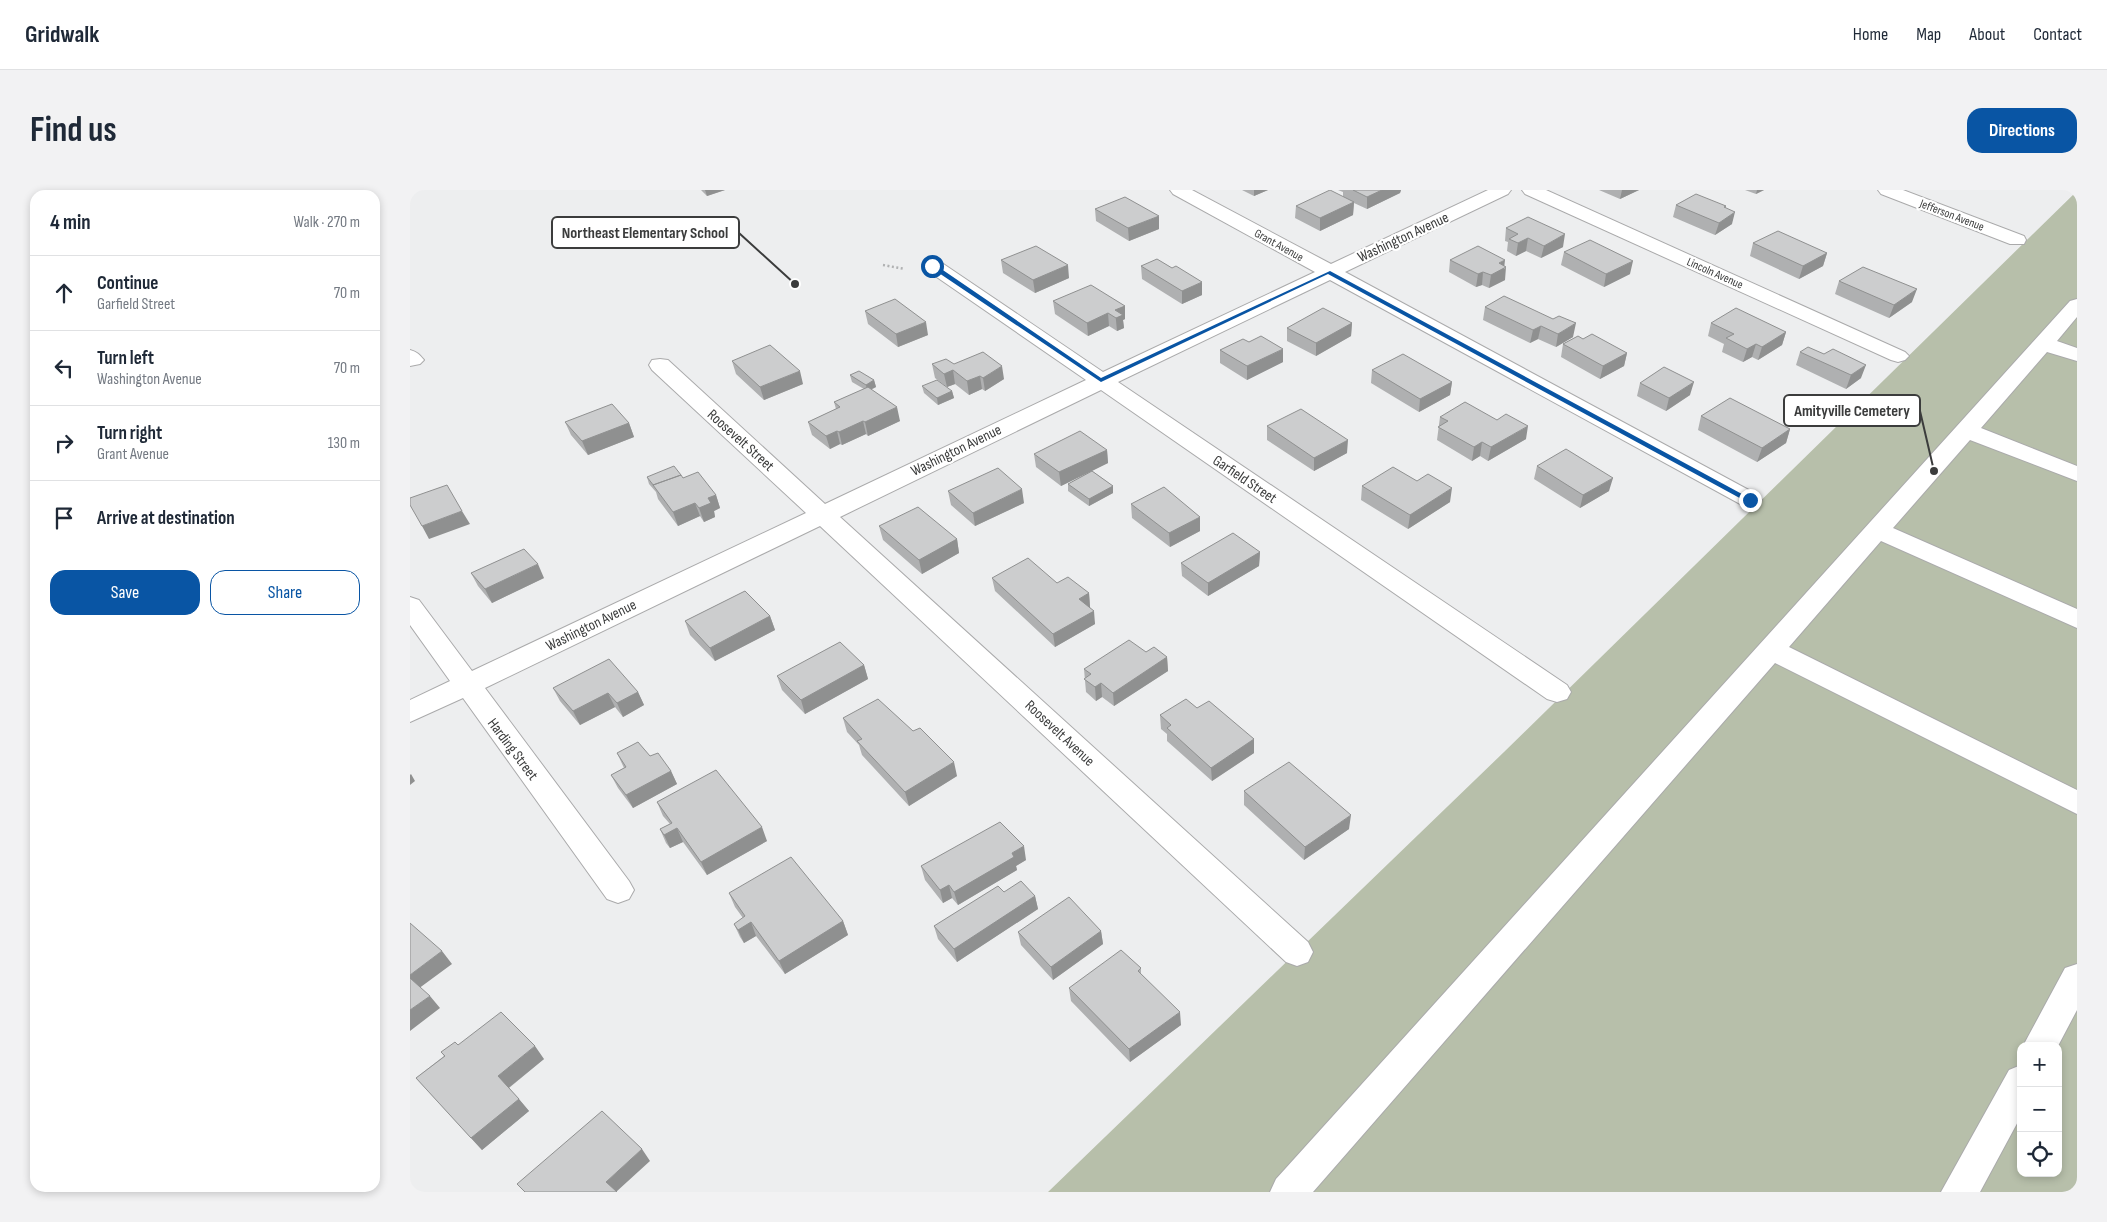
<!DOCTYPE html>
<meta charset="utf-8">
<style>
:root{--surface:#fff;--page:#f2f2f3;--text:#1f2937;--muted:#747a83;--line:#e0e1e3;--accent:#0955a4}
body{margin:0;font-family:"Sofia Sans Condensed",sans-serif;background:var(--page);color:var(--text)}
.controls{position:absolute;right:15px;bottom:15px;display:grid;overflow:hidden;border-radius:10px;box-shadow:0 2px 8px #0003}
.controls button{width:45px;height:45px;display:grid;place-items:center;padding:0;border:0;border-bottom:1px solid var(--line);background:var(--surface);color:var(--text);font:25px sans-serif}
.stop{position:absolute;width:15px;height:15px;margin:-11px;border:4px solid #0955a4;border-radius:50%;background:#fff}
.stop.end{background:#0955a4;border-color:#fff;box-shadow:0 1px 5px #0008}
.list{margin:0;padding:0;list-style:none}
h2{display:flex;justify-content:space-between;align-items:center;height:65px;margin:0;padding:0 20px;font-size:21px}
h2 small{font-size:16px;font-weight:400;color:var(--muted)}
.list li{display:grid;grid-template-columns:32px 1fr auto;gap:15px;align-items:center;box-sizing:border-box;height:75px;padding:0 20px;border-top:1px solid var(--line)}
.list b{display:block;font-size:19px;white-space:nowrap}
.list p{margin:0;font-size:16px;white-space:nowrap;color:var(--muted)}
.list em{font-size:16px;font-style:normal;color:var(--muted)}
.actions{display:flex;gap:10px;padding:15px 20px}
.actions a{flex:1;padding:11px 0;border:1px solid var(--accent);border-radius:15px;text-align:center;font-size:18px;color:var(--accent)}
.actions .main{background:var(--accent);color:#fff}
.icon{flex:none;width:28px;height:28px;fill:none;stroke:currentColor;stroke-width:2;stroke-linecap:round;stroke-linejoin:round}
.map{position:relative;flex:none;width:1667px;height:1002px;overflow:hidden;border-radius:15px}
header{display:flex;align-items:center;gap:30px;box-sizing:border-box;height:70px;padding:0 25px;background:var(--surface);border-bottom:1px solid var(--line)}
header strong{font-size:24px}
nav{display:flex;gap:28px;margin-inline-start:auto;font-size:18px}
.intro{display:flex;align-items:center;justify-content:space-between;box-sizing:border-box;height:120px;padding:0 30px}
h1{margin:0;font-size:35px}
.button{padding:12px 22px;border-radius:15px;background:var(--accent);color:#fff;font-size:18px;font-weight:700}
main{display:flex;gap:30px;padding:0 30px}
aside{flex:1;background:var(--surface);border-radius:15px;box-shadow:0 2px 8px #0003}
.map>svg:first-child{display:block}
</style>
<header>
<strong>Gridwalk</strong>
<nav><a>Home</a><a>Map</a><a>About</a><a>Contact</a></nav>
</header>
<div class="intro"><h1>Find us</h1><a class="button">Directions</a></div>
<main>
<aside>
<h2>4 min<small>Walk · 270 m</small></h2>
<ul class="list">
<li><svg class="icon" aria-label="ahead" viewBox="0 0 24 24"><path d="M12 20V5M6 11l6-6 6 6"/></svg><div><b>Continue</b><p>Garfield Street</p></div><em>70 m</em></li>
<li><svg class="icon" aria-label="left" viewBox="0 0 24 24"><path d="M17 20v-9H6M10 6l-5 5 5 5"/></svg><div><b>Turn left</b><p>Washington Avenue</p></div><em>70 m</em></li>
<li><svg class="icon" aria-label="right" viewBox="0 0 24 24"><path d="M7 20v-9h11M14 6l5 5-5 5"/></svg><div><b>Turn right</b><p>Grant Avenue</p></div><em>130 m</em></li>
<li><svg class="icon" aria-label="arrive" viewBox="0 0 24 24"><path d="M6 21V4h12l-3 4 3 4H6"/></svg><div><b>Arrive at destination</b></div></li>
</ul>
<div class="actions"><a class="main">Save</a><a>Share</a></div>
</aside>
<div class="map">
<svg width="1667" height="1002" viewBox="0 0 1667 1002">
<rect width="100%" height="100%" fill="#edeeef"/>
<path fill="#b7bfaa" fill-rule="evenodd" d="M1667,1V1002H638L1094,562ZM1611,856H1648V983H1611Z"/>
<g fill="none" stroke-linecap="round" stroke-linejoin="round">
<g stroke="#aaaaab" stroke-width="2">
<path id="minor" d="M760,0H782L921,74L1078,0H1101L1098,4L935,82L1348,305L1352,310L1348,315L1340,317L1332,315L920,90L708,192L1157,495L1161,502L1157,509L1147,512L1137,509L691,200L430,327L898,752L903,762L898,772L887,776L876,772L410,336L75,498L219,691L224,700L219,709L208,713L197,709L53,508L0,532V510L40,491L0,435V407L9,410L62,481L396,323L242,180L239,175L242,170L250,169L258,170L415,314L676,190L515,79L512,75L515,71H529L693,182L905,82L763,4Z
M1112,0H1136L1495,162L1499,166L1495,170L1488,172L1481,170L1115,4Z
M1468,0H1493L1614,46L1616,50L1614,54H1600L1471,4Z
M1667,109V127L1647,151L1667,158V171L1637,162L1571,238L1667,276V291L1560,250L1483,338L1667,419V438L1471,351L1379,457L1667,600V624L1365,473L903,1002H860L866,989L1660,111Z
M0,160C7,162 9,164 14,170L10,174L0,176Z
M1667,774V820L1648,856H1613L1655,778Z
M1611,875V926L1570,1002H1531L1599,880Z"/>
</g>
<path stroke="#b0b1b2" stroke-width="2.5" stroke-dasharray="2 2.5" stroke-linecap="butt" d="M473,75L495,79"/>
<use href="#minor" fill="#fff" fill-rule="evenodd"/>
</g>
<path fill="#afb0b1" d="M291,0H315L297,6Z
M832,0H858L844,6Z
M928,0H991L990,3L957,19L944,13L943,25L910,41L885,28L886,16L933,7V2Z
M1189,0H1229L1210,9Z
M1335,0H1354L1346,4Z
M1266,15L1316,16V18L1322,34L1305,45L1263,27Z
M685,19L749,39L719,51L686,31Z
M1096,38L1153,57L1131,68L1116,61L1106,66L1097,61L1098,52L1095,51Z
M1343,53L1417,63L1413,76L1389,89L1340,66Z
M1154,62L1220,84L1194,97L1151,75Z
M591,70L659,88L625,103L593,83Z
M1040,70L1094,76L1095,90L1079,98L1072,95L1066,97L1039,82Z
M731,76L762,78L792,105L772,114L732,89Z
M1429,91L1502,112L1479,128L1425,104Z
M643,111L715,116V129L713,130L714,138L707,141L699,136L678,146L645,124Z
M1075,117L1163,147L1146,157L1128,149L1120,153L1073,130Z
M455,121L518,145L488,157L458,134Z
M942,133L941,146L906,166L877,151V138Z
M1301,133L1376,142L1372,155L1348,170L1342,167L1333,172L1312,162L1314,154L1298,146Z
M1173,149L1217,163L1214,176L1190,189L1151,167L1153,154Z
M839,152L873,172L837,190L810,173V160Z
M1390,162L1451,188L1436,199L1386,175Z
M322,171L393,194L354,210L326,184Z
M522,174H544L594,189L575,201L572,199L559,205L545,194L537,197L525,188Z
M962,180L1042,192L1040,205L1009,222L961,193Z
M440,185L464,190L466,197L461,200L490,231L458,246L456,244L432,255L430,254L420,259L402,245L398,232L426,219L424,212L454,199L442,192Z
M1230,193L1280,205L1256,221L1227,206Z
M512,196L542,201L544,208L528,215L514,203Z
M1291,226L1380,239L1376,253L1347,272L1288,240Z
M1030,227L1116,249L1078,271L1070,266L1062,271L1027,250Z
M155,232L219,233L224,247L178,265L161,245Z
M857,236L937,263L904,281L857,250Z
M697,260L698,273L682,281L703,296V303L679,316L658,301V294L679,282L651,296L626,277L624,264Z
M1127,276L1199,301L1170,318L1124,289Z
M237,287L273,288L306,305L310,318L304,321L305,327L294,332L290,326L268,336L248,309L246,302L239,294Z
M952,296L1040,312L998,339L951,310Z
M538,301L614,313L565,336L541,315Z
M721,314L790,341L760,357L722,328Z
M469,336L547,349L549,363L512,384L473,350Z
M850,362L849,376L798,406L772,386L771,373Z
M61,383L134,388L82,413L68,396Z
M582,388L647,393L679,403L680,417L685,434L645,457L585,401Z
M360,426L365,440L305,471L280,445L275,431Z
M736,462L757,467L758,481L704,516L692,507L686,511L676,502L674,479Z
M454,475L458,489L395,524L372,500L367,486Z
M143,498L228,502L234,515L213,527L205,517L170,535L150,511Z
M787,518L844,549V563L802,591L757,551V544L751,539L750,525Z
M433,528L547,586L499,616L452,565L449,555L437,542Z
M207,563L240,566L261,581L267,594L223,618L208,598L201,585L214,578Z
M834,601L939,639L894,670L834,615Z
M247,612L357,651L297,685L273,652L260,658L256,653L250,639L260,634L253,626Z
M616,670L606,676L607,680L548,715L542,708L533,713L515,690L511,676Z
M594,702L625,706L628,719L547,772L528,749L524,736Z
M319,703L433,731L438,745L375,784L346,746L334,753L330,747L324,734L333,728L325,717Z
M691,741L693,754L643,790L611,755L608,742Z
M731,778V784L771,835L720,872L661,811L659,798Z
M48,855L134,869L99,898L119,921L72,960L6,888L34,866L31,862Z"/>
<path fill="#8f9090" d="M295,0H315L297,6Z
M844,0H858L844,6Z
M972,0H991L990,3L957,19V7Z
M1212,0H1229L1210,9Z
M1347,0H1354L1346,4Z
M944,12L943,25L910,41V28Z
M1325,22L1322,34L1305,45L1309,33Z
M749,26V39L719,51L718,38Z
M1155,44L1153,57L1131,68L1134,56Z
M1118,48L1116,61L1106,66L1108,53Z
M1417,63L1413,76L1389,89L1393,76Z
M1095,70L1094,79L1096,77L1095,90L1079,98L1081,85L1089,73Z
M1223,71L1220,84L1194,97L1196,84Z
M658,75L659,88L625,103L623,90Z
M1073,82L1072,95L1066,97L1068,84Z
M792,92V105L772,114V101Z
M1507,99L1502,112L1479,128L1484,115Z
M715,116V129L713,130L714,138L707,141L705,120Z
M698,123L699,136L678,146L677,133Z
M516,132L518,145L488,157L486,144Z
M942,133L941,146L906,166V153Z
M1166,133L1163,147L1146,157L1148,144Z
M1131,136L1128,149L1120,153L1123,140Z
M1376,142L1372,155L1348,170L1352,157Z
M1346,154L1342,167L1333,172L1337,159Z
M873,159V172L837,190V176Z
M1217,163L1214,176L1190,189L1193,176Z
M1456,175L1451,188L1436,199L1441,185Z
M592,176L594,189L575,201L573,188Z
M543,180L545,194L537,197L534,184Z
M390,181L393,194L354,210L350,197Z
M570,186L572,199L559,205L557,191Z
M464,190L466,197L457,201L456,195Z
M1042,192L1040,205L1009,222L1010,209Z
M1284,192L1280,205L1256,221L1259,208Z
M542,201L544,208L528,215L527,208Z
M487,217L490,231L458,246L455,232Z
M453,231L456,244L432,255L429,242Z
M219,233L224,247L178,265L172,251Z
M1118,236L1116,249L1078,271L1081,257Z
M1380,239L1376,253L1347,272L1352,258Z
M427,241L430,254L420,259L416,246Z
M938,250L937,263L904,281V268Z
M1072,252L1070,266L1062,271L1064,257Z
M697,260L698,273L651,296L649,282Z
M1203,288L1199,301L1170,318L1173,305Z
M703,296V303L679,316V309Z
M1042,298L1040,312L998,339L1000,325Z
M612,299L614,313L565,336L563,323Z
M306,305L310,318L304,321L305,327L294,332L289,318L298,308Z
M285,313L290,326L268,336L263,322Z
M52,321L60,334L19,349L12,336Z
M790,327V341L760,357L759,343Z
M547,349L549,363L512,384L509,370Z
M850,362L849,376L798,406V393Z
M128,374L134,388L82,413L75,399Z
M679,403L680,417L671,422L669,409Z
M684,421L685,434L645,457L643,444Z
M360,426L365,440L305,471L300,458Z
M757,467L758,481L704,516L703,503Z
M454,475L458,489L395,524L391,510Z
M691,493L692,507L686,511L685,497Z
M228,502L234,515L213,527L207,513Z
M198,503L205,517L170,535L163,521Z
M844,549V563L802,591L801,578Z
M544,572L547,586L499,616L495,602Z
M261,581L267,594L223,618L216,605Z
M1,584L5,591L0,595V585Z
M941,625L939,639L894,670L895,657Z
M352,637L357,651L297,685L291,672Z
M267,638L273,652L260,658L254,645Z
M614,656L616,670L606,676L607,680L548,715L544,702L602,663Z
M539,695L542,708L533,713L530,700Z
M625,706L628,719L547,772L544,759Z
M433,731L438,745L375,784L369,771Z
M341,732L346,746L334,753L328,740Z
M691,741L693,754L643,790L641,777Z
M32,761L42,774L8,799L0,789V785Z
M20,806L30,818L0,841V820Z
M770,822L771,835L720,872L719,859Z
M125,856L134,869L97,899L88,886Z
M109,909L119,921L72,960L61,948Z
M232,959L240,971L206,1002L196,992Z"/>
<path fill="#cccdce" stroke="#8f9090" d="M920,0L944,12L910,28L886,16Z
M943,0H972L957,7Z
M1286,4L1316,16L1314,17L1325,22L1309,33L1266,15Z
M715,7L749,26L718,38L685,19Z
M1118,27L1155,44L1134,56L1118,48L1108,53L1099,49L1108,44L1096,38Z
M1368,41L1417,63L1393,76L1343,53Z
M1180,50L1223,71L1196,84L1154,62Z
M626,56L658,75L623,90L591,70Z
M1068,56L1095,70L1089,73L1096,77L1081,85L1073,82L1068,84L1040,70Z
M747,69L762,78L766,76L792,92L772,101L731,76Z
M1453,77L1507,99L1484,115L1429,91Z
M681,95L715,116L705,120L713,125L706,128L698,123L677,133L643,111Z
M1094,106L1143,129L1149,126L1166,133L1148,144L1131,136L1123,140L1075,117Z
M485,109L516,132L486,144L455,121Z
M913,118L942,133L906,153L877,138Z
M1326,118L1376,142L1352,157L1346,154L1337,159L1316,148L1324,144L1301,133Z
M1182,144L1217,163L1193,176L1153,154L1168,146L1173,149Z
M851,146L873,159L837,176L810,160L833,149L839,152Z
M360,155L390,181L350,197L322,171Z
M1398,157L1414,164L1423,159L1456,175L1441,185L1390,162Z
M573,162L592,176L573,188L570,186L557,191L543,180L534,184L522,174L536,169L544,174Z
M993,164L1042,192L1010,209L962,180Z
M1254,177L1284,192L1259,208L1230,193Z
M449,181L464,190L456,195L440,185Z
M527,190L542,201L527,208L512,196Z
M458,197L487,217L455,232L453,231L429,242L427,241L416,246L398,232L430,217L424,212Z
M1320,208L1380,239L1352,258L1291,226Z
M1055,212L1087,230L1096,224L1118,236L1081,257L1072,252L1064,257L1028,237L1038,231L1030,227Z
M202,214L219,233L172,251L155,232Z
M891,219L938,250L904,268L857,236Z
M670,241L697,260L649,282L624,264Z
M1156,259L1203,288L1173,305L1127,276Z
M264,276L271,285L243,295L244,296L237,287Z
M983,277L1007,291L1018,284L1042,298L1000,325L952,296Z
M588,278L612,299L563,323L538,301Z
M682,281L703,296L679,309L658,294Z
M288,282L306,305L298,308L301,313L289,318L285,313L263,322L243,295L271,285L273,288Z
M37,295L52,321L12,336L0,315V308Z
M754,297L790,327L759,343L721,314Z
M508,317L547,349L509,370L469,336Z
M823,343L850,362L798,393L771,373Z
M114,359L128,374L75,399L61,383Z
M618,368L647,393L658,387L679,403L669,409L684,421L643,444L582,388Z
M335,401L360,426L300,458L275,431Z
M719,450L736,462L744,457L757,467L703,503L691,493L685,497L674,489L681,484L674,479Z
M430,452L454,475L391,510L367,486Z
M199,469L228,502L207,513L198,503L163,521L143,498Z
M468,509L503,541L510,538L544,572L495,602L447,551L452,549L433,528Z
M776,509L787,518L799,511L844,549L801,578L757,538L761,535L750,525Z
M228,552L240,566L248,563L261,581L216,605L201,585L216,577L207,563Z
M879,572L941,625L895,657L834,601Z
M306,580L352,637L291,672L267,638L254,645L250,639L262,633L247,612Z
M590,632L614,656L602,663L604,667L544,702L539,695L530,700L511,676Z
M381,667L433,731L369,771L341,732L328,740L324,734L335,726L319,703Z
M611,691L625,706L544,759L524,736L588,696L594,702Z
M659,707L691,741L641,777L608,742Z
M0,733L32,761L0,785Z
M711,760L731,778L728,781L770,822L719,859L659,798Z
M0,788L20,806L0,820Z
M91,822L125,856L88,886L109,909L61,948L6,888L35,866L31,862L45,852L48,855Z
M192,921L232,959L196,992L207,1002H115L107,994Z"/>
<path fill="#0955a4" d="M520,74H524L691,188L920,81L1343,310L1337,312L918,84L691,192L520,77Z"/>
<g text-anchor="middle" stroke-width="4.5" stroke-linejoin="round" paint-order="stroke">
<g font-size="12" fill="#3b3c3c" stroke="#fff">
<text transform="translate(1542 25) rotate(21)" y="4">Jefferson Avenue</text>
<text transform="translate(869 55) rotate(29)" y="4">Grant Avenue</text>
<text transform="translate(1305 83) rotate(24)" y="4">Lincoln Avenue</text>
</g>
<g font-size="15" fill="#3b3c3c" stroke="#fff">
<text transform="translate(993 47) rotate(-25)" y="5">Washington Avenue</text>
<text transform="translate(331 250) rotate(42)" y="5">Roosevelt Street</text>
<text transform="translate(546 260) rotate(-26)" y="5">Washington Avenue</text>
<text transform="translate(835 289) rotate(34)" y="5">Garfield Street</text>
<text transform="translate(181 435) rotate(-26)" y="5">Washington Avenue</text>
<text transform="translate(650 543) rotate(43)" y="5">Roosevelt Avenue</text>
<text transform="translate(103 559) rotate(53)" y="5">Harding Street</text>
</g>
</g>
<path fill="none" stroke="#3b3c3c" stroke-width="2" d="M385 94L329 43M1524 281L1510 221"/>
<g fill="#3b3c3c" stroke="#fff" stroke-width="2">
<circle cx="385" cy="94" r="5"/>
<circle cx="1524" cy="281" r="5"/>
</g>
<g fill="#fff" stroke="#3b3c3c" stroke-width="2">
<rect x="142" y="27" width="187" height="31" rx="5"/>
<rect x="1374" y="205" width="136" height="31" rx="5"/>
</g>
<g font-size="16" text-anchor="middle" font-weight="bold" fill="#3b3c3c">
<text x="235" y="48">Northeast Elementary School</text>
<text x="1442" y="226">Amityville Cemetery</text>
</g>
</svg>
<div class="controls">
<button>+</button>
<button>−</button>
<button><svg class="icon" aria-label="locate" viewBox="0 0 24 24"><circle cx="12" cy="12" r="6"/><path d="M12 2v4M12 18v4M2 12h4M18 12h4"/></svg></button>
</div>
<div class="stop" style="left:522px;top:76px"></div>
<div class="stop end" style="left:1340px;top:310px"></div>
</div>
</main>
